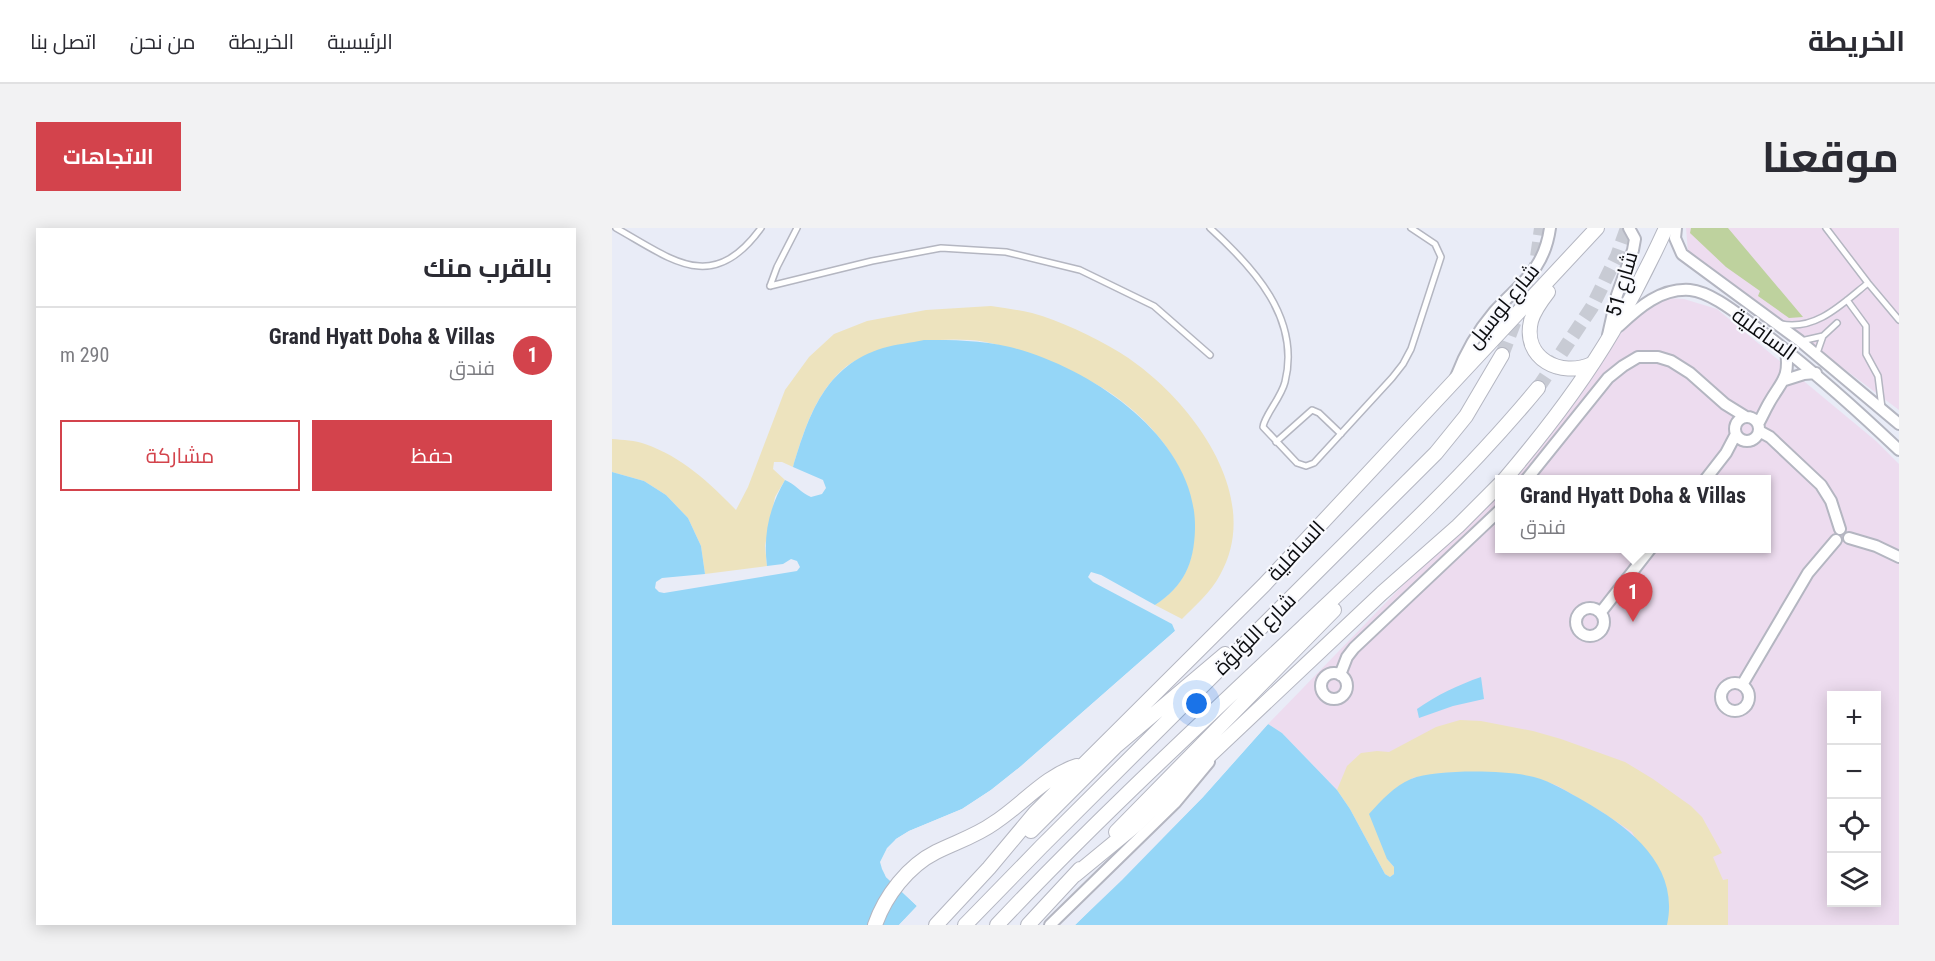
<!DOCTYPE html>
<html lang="ar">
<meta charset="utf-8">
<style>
:root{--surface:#fff;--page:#f2f2f3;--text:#2b2b33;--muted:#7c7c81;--line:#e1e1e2;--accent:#d3434c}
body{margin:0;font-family:"Roboto Condensed",Cairo,sans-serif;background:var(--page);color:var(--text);direction:rtl}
.controls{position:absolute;right:18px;bottom:18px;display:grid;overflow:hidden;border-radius:0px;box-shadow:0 3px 15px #0003}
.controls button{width:54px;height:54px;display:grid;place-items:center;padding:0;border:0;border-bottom:2px solid var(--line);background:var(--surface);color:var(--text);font:30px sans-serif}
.you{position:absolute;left:585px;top:476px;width:21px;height:21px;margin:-15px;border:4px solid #fff;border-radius:50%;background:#1a73e8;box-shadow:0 0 0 9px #1a73e833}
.badge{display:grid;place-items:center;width:39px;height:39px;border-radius:50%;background:var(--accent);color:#fff;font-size:20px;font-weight:700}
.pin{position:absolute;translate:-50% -50px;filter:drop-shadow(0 2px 3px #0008)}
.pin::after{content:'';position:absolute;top:32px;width:21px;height:18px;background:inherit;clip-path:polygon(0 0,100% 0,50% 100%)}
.popup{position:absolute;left:883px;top:247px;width:276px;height:78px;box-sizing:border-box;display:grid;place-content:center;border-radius:0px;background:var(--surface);filter:drop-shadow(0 2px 4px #0005);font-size:20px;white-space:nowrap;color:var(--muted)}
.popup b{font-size:22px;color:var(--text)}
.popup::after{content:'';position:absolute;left:50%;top:100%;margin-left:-12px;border:12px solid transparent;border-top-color:var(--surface)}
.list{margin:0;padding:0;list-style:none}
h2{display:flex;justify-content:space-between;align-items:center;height:78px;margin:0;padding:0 24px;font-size:26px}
h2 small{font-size:20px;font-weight:400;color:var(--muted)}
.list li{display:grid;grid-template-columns:39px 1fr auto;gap:18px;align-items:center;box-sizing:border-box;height:96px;padding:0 24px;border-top:2px solid var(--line)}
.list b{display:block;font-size:22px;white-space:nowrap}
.list p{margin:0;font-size:20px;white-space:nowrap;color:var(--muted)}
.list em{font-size:20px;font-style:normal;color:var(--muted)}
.actions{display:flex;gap:12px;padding:18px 24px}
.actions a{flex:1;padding:14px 0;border:2px solid var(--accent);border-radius:0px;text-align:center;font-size:21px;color:var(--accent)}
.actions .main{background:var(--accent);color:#fff}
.icon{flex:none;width:33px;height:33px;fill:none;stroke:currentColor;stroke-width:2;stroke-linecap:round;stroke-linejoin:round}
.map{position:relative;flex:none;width:1287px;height:697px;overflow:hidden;direction:ltr;border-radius:0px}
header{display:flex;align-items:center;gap:36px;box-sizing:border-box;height:84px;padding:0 30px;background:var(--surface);border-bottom:2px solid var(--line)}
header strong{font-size:28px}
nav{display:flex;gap:33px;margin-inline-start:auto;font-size:21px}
.intro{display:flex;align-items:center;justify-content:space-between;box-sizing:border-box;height:144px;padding:0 36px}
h1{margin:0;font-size:42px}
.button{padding:15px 27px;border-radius:0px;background:var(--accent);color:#fff;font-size:21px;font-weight:700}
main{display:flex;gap:36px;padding:0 36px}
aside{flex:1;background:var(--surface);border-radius:0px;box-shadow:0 3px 15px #0003}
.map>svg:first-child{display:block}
</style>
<header>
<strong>الخريطة</strong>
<nav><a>الرئيسية</a><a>الخريطة</a><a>من نحن</a><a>اتصل بنا</a></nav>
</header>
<div class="intro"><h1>موقعنا</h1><a class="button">الاتجاهات</a></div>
<main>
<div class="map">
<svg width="1287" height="697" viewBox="0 0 1287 697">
<rect width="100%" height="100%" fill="#e9ecf7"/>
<path fill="#eddcef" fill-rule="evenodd" d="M1074,0H1287V182L1076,24Z
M1055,70L1072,71L1105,81L1264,213L1287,236V697H1055L1056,693L725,562L670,505L656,496L887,258L888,320H1154V252L893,251L961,173L1008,106L1031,84ZM1220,467H1264V674H1220Z"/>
<path fill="#bed29e" d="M1079,0H1116L1191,89L1177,90L1146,68L1148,63L1114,39L1078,5Z"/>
<path fill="#ede3be" d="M379,78C393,80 407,82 420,85C449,93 480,108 507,124C574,165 654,266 608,347C599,364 583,378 570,391L543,377C570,359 581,338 582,306C586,242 535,184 482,155C467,148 451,142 436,136C411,125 386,114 358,112C331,110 308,113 282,120C264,125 243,129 229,143C202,169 191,205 181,239L170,234H162L161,241L173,252L163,269L153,318L155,338L93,346L89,318L76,290L54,267L32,253L0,244V211C11,212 23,212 33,216C70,229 97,254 124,282L136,259L173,162L197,129L222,106L255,93L314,82Z
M848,492L869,493L921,503L949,511L1013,534L1041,551L1079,578L1090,589L1110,625L1101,629L1111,652L1116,651V697H1055L1056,670L1020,604L990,584L946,558L921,549L872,544L829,545L800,550L775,631L782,639V646L778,649L773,646L738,581L725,562L735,538L749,525L765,523L777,524L824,499Z"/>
<path fill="#95d6f7" d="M312,112C341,112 369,112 398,119C477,139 585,209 583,301C582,336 572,358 543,377L489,347L479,344L476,349L481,354L560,396L563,403L408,539L379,562L350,581L297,603L284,611L269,634L274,649L305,678L287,697H0V244L32,253L54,267L76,290L89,318L93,346L50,350L44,354L43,360L47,364L52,365L185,343L188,339L185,333L179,331L171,336L155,338C151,307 157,280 173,252C183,256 189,265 199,269L210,266L214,260L211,252L181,239C197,186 213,138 271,120C284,116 299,115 312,112Z
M869,449L872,471L841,478L807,490L805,481C825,467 846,457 869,449Z
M656,496L670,505L725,562L738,581L773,646L778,649L782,646V639L775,631L757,586C770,572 782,558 799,551C825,541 895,542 922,549C940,554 956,564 972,573C1017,599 1068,637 1055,697H463L591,569Z"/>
<path fill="#e9ecf7" d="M563,403L565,405L410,541L381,564L351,583L298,606L277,622L272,634V640L277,647L308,678L291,697H287L305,678L274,649L270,641L268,634L275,620L284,611L297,603L350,581L379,562L408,539Z
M654,494L656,496L591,569L510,652L463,697H460L589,567Z"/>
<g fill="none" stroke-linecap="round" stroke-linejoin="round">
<path stroke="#c8cbd4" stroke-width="14" stroke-dasharray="14 7" stroke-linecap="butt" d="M890,127L924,37L929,0
M926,160L980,79L1005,28L1015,0"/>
<g stroke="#b4b6c1" stroke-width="8">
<path id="lane" d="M4,0C61,32 100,67 149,0
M598,0C641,39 689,90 673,154C669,170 652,188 651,199L685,235L694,238L702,235L780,150L791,136L799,121L829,29L823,16L799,0
M1214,0L1256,55L1287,92
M158,58L260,33L329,20L394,24L468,42L542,78L598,127
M158,58L165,39L185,0
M1235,72L1254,98V126L1266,148L1270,180
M1169,96C1204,103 1230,76 1256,55
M1189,113L1211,108
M1204,128L1211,108L1225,95
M664,214L700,182L707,185L729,206"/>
</g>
<g stroke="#b4b6c1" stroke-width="14">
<path id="street" d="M1064,0L1063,10L1070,26L1188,113L1287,196
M1007,98C1027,79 1049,60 1078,62C1100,64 1128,88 1145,100C1196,138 1241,178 1287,222
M996,107L1005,67L1021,22L1023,11L1017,0
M844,149C853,125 865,104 882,84C908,55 932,43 938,0
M1173,152L1192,146L1204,145
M1123 201a12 12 0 1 1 24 0a12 12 0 1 1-24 0Z
M1146,196C1150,189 1153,182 1157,175C1170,152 1178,151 1174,122
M1147,203L1158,209L1209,257L1219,273L1228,301
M914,252L996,150L1011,138L1026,129H1046L1059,133L1078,145L1113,176L1134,189
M1093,252L1114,225L1124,206
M1237,310L1264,318L1287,329
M964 394a14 14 0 1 1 28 0a14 14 0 1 1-28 0Z
M989,384L1039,320
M709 458a13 13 0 1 1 26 0a13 13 0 1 1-26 0Z
M728,447L735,429L742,420L888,282
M1109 469a14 14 0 1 1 28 0a14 14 0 1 1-28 0Z
M1130,457L1196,345L1224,312
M438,697L563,575L597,534"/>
</g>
<g stroke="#b4b6c1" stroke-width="16">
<path id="secondary" d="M936,64C929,73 922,82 919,93C910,131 949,150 980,136
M892,252C932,205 970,156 1001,103C1020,70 1038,35 1054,0
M419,603L503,519L613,426
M504,604L722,382
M463,647L525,596L770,365L846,298L888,256
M263,697C273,668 296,638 324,624C344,614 364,608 382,595C410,577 433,548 465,538
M324,697L377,640L423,585L652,357L985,0
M353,697L429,619L824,225L854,188L890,127
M385,697C482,594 587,497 691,399C773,322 854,247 926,160
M416,697L468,641"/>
</g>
<use href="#lane" stroke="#fff" stroke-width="5"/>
<use href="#street" stroke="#fff" stroke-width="10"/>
<use href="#secondary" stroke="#fff" stroke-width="14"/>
</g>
<g text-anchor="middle" stroke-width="4.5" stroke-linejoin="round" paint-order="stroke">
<g font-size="21" fill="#0c0d10" stroke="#f8f9fe">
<text transform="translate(1010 56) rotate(-74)" y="7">شارع 51</text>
<text transform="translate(891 78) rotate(-51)" y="7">شارع لوسيل</text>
<text transform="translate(1152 106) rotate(36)" y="7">السافلية</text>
<text transform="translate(684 323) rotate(-47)" y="7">السافلية</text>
<text transform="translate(643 406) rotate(-45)" y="7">شارع اللؤلؤة</text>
</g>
</g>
</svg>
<div class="controls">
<button>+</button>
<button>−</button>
<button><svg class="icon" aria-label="locate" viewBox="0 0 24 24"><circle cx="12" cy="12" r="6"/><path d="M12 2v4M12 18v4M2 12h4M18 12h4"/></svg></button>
<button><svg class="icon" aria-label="layers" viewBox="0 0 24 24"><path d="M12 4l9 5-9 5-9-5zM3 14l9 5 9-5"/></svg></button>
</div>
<div class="you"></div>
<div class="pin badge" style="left:1021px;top:394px">1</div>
<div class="popup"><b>Grand Hyatt Doha &amp; Villas</b>فندق</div>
</div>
<aside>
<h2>بالقرب منك<small></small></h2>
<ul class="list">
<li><span class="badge">1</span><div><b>Grand Hyatt Doha &amp; Villas</b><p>فندق</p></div><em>290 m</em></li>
</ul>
<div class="actions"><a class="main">حفظ</a><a>مشاركة</a></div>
</aside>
</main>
